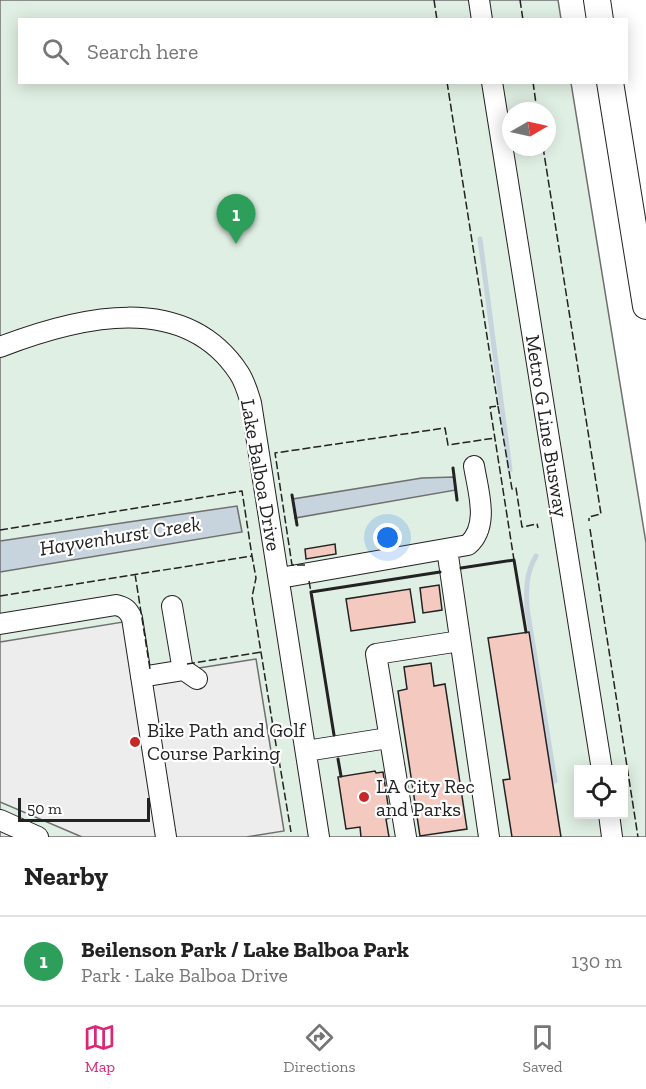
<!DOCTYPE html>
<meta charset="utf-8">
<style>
:root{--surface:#fff;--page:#f6f6f6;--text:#222;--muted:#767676;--line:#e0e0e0;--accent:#db2777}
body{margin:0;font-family:"Zilla Slab",serif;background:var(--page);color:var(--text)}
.controls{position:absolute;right:18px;bottom:18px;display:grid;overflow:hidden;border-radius:0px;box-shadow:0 3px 15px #0003}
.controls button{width:54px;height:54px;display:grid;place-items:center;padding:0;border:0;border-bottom:2px solid var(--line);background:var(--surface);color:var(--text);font:30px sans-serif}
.compass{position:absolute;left:502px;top:102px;width:54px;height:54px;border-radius:50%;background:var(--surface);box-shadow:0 3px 15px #0003;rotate:81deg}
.scale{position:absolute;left:18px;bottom:15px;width:132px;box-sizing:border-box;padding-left:6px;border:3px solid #222;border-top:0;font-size:16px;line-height:21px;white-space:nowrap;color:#222;-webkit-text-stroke:4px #fff;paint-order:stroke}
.you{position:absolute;left:388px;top:538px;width:21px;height:21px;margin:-15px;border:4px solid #fff;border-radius:50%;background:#1a73e8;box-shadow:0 0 0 9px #1a73e833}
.badge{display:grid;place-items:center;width:39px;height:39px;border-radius:50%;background:var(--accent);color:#fff;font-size:20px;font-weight:700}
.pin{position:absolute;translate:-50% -50px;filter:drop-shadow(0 2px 3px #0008)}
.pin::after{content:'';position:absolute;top:32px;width:21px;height:18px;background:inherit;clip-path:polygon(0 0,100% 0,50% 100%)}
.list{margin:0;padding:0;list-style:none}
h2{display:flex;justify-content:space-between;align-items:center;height:78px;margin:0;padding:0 24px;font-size:26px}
h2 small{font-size:20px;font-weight:400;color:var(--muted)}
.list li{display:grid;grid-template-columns:39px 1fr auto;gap:18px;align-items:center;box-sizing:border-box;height:90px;padding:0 24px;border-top:2px solid var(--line)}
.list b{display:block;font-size:22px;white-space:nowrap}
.list p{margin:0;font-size:20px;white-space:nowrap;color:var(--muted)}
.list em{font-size:20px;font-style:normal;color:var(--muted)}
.icon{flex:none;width:33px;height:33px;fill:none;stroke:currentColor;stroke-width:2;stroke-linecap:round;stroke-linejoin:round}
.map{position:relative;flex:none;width:646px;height:837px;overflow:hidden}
.search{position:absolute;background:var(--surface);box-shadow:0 3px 15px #0003;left:18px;right:18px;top:18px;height:66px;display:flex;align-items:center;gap:15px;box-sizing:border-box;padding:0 21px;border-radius:0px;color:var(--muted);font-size:22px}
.sheet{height:168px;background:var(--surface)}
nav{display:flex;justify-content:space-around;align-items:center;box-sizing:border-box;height:84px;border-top:2px solid var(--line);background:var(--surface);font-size:16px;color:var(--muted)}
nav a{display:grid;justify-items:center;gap:3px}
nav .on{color:var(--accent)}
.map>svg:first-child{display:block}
</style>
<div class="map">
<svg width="646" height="837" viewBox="0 0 646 837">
<rect width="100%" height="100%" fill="#fff"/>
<path fill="#e0efe3" stroke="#6f6f6f" stroke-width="1.5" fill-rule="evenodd" d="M0,0H558L561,19L20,20V82L571,83L646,543V837H0ZM511,111H547V147H511ZM578,770H624V814H578Z"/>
<path fill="#ededed" stroke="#6f6f6f" stroke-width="1.5" d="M129,621L137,682L184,676L199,668L256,659L284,831L246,837H82L0,802V642Z"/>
<path fill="#c7d3dd" stroke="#6f6f6f" stroke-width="1.5" d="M454,477L456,490L295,518L293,499L422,478Z
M237,506L242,532L0,572V541Z"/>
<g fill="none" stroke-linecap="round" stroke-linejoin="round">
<path stroke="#c7d3dd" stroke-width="5" d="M480,239L510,470
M536,556C526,573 526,589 527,608L555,781"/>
</g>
<path fill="#f3c9c0" stroke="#222" stroke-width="1.5" d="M335,544L336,554L306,559L305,549Z
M439,585L442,610L423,613L420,588Z
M410,589L415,622L351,631L346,599Z
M529,632L561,837H512L503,780L510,779L488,638Z
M431,663L434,686L445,684L467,829L420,836L398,691L407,689L404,667Z
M375,771L376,773L383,772L390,818L386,819L389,837H361L360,827L346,829L338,777Z"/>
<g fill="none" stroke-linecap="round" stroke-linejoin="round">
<g stroke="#222" stroke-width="22">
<path id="minor" d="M479,0L482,20
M492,82L602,770
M0,347C78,317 184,290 239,373C245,382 248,393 251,403L319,837
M447,549L489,837
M280,578L468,545C490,526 478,491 474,466
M172,606L182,665L184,670L197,679
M0,624L116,605C125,607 128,610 132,618L166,837
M141,677L184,670
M306,751L388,738
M609,814L612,837
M0,820L38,837
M406,837L376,654L460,641"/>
</g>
<g stroke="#222" stroke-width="28">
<path id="major" d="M597,0L600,20
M610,82L646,306"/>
</g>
<use href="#minor" stroke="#fff" stroke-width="20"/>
<use href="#major" stroke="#fff" stroke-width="26"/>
<path stroke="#222" stroke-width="1.5" stroke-dasharray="8 3" stroke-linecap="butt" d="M434,0L437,20
M520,0L523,20
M447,82L498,406L490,407L514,560
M533,82L537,111
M543,147L601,514L589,517V521
M498,406L512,489L516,488L522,527L537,524L538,528
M590,529L638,837
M0,530L242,491L252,556
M305,565H292L275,453L445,428L448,445L495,438
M135,574L150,669
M309,581L311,592
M0,596L252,556L256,578L252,597L277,751
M187,664L262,652
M279,760L291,832"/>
<path stroke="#222" stroke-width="3" d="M453,468L457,500
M292,495L297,525
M461,568L514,560L526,632
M334,735L311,592L440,572
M338,759L341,776"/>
</g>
<g fill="#c62828" stroke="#fff" stroke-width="2">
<circle cx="135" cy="742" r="6"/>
<circle cx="364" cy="797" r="6"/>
</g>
<g text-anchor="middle" stroke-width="4.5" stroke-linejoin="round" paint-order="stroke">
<g font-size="20" fill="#222" stroke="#fff">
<text transform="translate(547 426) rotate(81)" y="7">Metro G Line Busway</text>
<text transform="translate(261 475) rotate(80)" y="7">Lake Balboa Drive</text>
</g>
<g font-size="20" fill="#222" stroke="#fff" text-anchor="start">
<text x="147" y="737">Bike Path and Golf<tspan x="147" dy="23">Course Parking</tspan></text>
<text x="376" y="793">LA City Rec<tspan x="376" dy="23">and Parks</tspan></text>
</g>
<g font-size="21" font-style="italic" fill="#222" stroke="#fff">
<text transform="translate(120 536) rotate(-9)" y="7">Hayvenhurst Creek</text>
</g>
</g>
</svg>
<div class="controls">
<button><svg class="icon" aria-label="locate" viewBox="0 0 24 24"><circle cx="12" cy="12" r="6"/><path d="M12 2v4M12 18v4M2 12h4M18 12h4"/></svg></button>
</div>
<svg class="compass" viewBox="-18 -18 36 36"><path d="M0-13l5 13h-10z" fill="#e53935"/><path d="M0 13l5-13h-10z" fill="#767676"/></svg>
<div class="scale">50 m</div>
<div class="you"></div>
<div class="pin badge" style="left:236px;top:244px;background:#2e9e5b">1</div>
<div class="search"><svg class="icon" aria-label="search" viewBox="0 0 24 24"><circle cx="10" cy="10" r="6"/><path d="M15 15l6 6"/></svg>Search here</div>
</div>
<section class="sheet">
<h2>Nearby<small></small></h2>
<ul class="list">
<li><span class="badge" style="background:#2e9e5b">1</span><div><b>Beilenson Park / Lake Balboa Park</b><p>Park · Lake Balboa Drive</p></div><em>130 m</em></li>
</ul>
</section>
<nav>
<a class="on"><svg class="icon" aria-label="map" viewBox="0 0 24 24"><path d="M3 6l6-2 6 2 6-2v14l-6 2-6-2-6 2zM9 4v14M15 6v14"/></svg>Map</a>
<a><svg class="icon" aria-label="directions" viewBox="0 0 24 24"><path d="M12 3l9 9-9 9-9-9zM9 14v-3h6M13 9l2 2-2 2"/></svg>Directions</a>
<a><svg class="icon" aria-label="saved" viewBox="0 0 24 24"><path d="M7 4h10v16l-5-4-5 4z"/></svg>Saved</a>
</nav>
